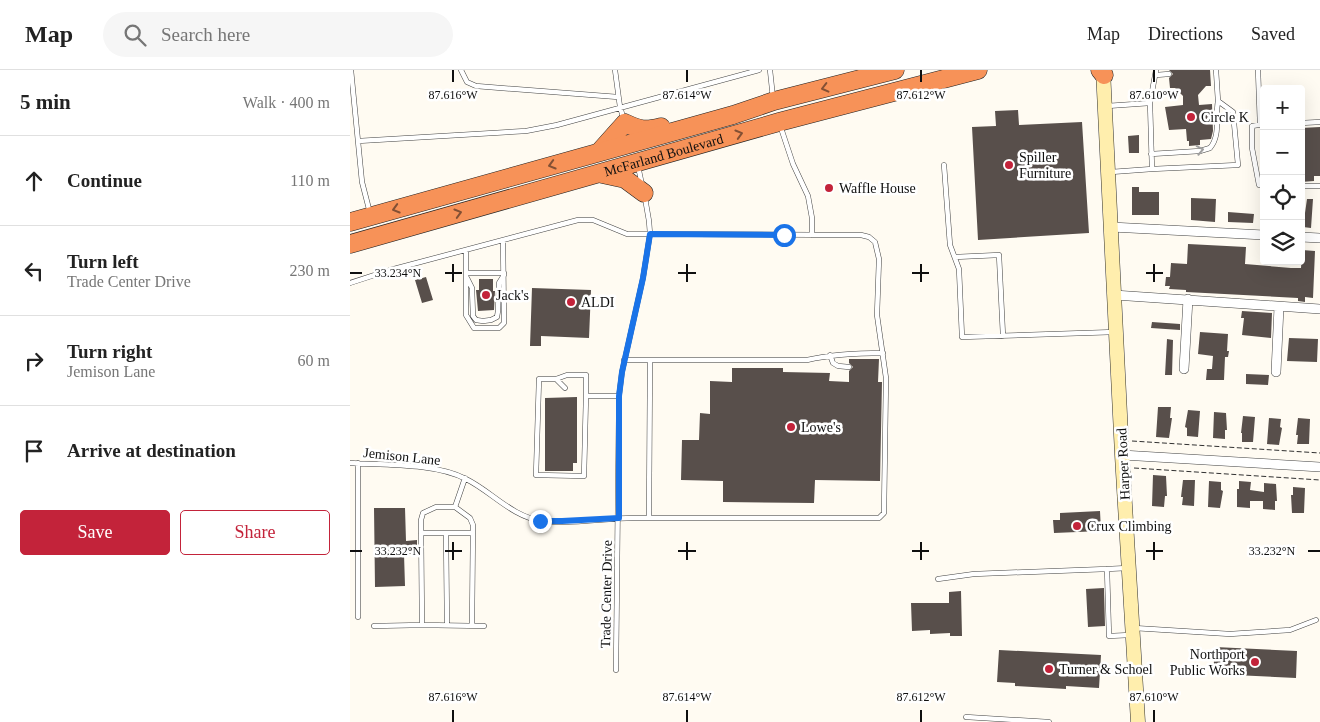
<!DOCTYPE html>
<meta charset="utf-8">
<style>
:root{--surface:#fff;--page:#f6f6f6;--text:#222;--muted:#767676;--line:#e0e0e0;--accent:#c3233a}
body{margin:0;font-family:Georgia,serif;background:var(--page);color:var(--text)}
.controls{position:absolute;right:15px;top:15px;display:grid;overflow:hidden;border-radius:5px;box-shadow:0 5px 20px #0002}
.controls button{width:45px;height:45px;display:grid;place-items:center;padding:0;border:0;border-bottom:1px solid var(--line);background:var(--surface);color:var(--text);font:25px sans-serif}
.stop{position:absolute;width:15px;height:15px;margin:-11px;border:4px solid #1a73e8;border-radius:50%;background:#fff}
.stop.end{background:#1a73e8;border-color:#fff;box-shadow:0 1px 5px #0008}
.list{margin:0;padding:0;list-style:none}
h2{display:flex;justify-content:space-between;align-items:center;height:65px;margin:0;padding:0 20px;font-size:21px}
h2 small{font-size:16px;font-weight:400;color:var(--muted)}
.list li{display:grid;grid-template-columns:32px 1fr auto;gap:15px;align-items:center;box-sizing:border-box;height:90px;padding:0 20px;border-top:1px solid var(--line)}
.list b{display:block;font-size:19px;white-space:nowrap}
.list p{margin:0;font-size:16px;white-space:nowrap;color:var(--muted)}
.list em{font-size:16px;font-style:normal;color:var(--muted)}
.actions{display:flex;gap:10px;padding:15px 20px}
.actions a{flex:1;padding:11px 0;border:1px solid var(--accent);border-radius:5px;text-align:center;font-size:18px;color:var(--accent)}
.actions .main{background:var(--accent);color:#fff}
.icon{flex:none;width:28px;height:28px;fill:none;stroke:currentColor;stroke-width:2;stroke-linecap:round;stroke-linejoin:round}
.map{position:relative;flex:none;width:970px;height:652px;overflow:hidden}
header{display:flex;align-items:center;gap:30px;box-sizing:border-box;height:70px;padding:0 25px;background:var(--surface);border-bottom:1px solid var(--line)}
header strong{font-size:24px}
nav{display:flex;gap:28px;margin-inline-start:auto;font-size:18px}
.search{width:350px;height:45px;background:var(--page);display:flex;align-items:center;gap:12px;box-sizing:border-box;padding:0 18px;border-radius:28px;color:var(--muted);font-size:19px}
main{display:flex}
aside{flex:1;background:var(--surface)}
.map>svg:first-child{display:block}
</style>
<header>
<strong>Map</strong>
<div class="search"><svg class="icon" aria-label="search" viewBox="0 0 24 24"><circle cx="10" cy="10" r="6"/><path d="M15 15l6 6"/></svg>Search here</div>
<nav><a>Map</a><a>Directions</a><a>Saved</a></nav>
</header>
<main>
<aside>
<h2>5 min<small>Walk · 400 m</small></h2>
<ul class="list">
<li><svg class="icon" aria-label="ahead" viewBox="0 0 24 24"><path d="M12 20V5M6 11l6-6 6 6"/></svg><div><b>Continue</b></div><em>110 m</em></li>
<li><svg class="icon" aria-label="left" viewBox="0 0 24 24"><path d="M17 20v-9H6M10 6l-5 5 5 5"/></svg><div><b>Turn left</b><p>Trade Center Drive</p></div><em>230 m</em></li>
<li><svg class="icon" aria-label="right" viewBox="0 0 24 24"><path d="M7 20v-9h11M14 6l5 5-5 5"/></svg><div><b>Turn right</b><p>Jemison Lane</p></div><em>60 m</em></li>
<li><svg class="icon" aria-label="arrive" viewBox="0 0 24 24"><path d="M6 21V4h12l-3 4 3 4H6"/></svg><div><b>Arrive at destination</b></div></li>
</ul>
<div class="actions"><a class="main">Save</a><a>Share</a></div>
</aside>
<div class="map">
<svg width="970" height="652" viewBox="0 0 970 652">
<rect width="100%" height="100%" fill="#fffbf2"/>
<path fill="#584f4b" d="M819,0H860L861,16H856L848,25L849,35L862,34L863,61L861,69L850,70V75L839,76V71H837L836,59L819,60L815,37L833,35V26L825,18H820L819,8L823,4Z
M668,40L669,55L732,52L739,163L628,170L622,57L646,56L645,41Z
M970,57V106H964V111L951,112V58Z
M789,65V83H779L778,66Z
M782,117H789V122H809V145H782Z
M841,128L866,129L865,152L841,150Z
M957,129H963L961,158L953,157Z
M878,142L904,144L903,153L878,152Z
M838,174L896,177L895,194L941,198H951L952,180L965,181L963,228L955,227V232L948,231V228L836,222V220L819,219L820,216H815L816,207H820L821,193L837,194Z
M76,207L83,230L72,233L65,210Z
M129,209H143V221H145L144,240L128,241L126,220H129Z
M182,218L241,220L239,268L191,266V276H180Z
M892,241L922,243L921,268L892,265L894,248H891Z
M802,252L830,254V260L801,258Z
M850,262L878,264L877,281H879L878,287H875L874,310H856L857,299H862L863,286L848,284Z
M939,268L968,269L967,292L937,291Z
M817,269L823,270L822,305H815Z
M499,289H529L528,312H532L530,411L465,410L464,433L373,432V411L331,410L332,370H349L350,343L360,344V311L382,312V298H433V302L480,303L479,311L499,312V301L503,297L499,293Z
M896,304L919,305L918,315L896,314Z
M227,327V393H223V401H195V328Z
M808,337H821L820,348H822L819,368L806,367Z
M838,340L850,341L848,367L837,366V358L835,357Z
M864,342L876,343L877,360H875V369L863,368Z
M893,346L905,347L903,372H892V363H891Z
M919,348L931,349L930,357L932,358L929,375L917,374Z
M948,348L960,349L959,374H947L948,365H946Z
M803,405L816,406L817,426H815L814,437L802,436Z
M833,410H845L844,436L832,435L833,427H831Z
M859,411L871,412V420L873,421L870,438L858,437Z
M889,411L901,412L900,420L914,422V413L926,414L927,431H925V440L913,439V431H900V438L887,437V419H889Z
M943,417L955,418L954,443H942L941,425H943Z
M24,438H55L56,471L67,470V484H54L55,516L25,517Z
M750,441L751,461L704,463L703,450H710V443Z
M754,518L755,556L738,557L736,519Z
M611,521L612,566H600V563L580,564V560L562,561L561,533H599V522Z
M865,577L947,581L946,608L863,604Z
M649,580L751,585L749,618L716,616V619L665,616V613L647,612Z"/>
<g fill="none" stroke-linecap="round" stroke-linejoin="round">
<g stroke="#424242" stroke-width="5.5">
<path id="lane" d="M1,0L12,112L20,143
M111,0L117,12L126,16L268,27
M265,0L270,37L274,50
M420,0L423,28
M806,0L800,33L802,99L888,95L883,42L868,31L866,0
M908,0L910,55
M806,5L819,4
M757,36L800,33
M951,53L970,52
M914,54L902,56V78L909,115H914
M430,55L443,94L458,126L462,148V165
M8,71L176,61L207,55L409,0
M801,84L850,81L860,78C871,65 865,47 868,31
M594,95L600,175L609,199L612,267L765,262
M288,96L292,115
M761,102L802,99
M951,116H970
M116,180V245L124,258H149L154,253L153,170
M605,187L649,185L653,266
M116,203H154
M117,208L122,218L123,246L126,250L133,251L141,250L147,247L148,241L149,213L154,205
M0,213L40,200L228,150H243L277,164L511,165L519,167L525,172L529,189L527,245L536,308L534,443L529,448C447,448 365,448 283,448C253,448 222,455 192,451C162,447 141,421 116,409C86,393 34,395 0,393
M480,285L483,293L488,296L499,297
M274,290H457C483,284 507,283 533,283
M206,309L215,318
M236,326L234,406L186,405L189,309H206L217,305H236V326H269
M8,393V547
M105,437L120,448L123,455L122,556
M299,448L300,290
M71,463H123
M96,463L97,555
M778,498L757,499L759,566L780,565
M588,509L624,504L757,499
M72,555L134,556
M24,556L72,555L71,450L73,443L86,437H105L115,408
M784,558L880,564L940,560L966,550
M266,600L269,326L272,302L293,208L300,164L299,151L295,128
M616,647L699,652"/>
</g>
<g stroke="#424242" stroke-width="10">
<path id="street" d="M761,157L914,165
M951,167L970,168
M764,225L970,239
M834,299L838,229
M926,302L929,237
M772,385L970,397"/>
</g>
<g stroke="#313131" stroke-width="15">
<path id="secondary" d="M753,0L772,385L788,652"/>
</g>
<g stroke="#202020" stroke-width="19">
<g id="highway">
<path d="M750,0L754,5"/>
<path d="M250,81L275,53C290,60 295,61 311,57"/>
<path d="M252,104L275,109L294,123"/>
<path d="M0,152L383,45L424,31L545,0"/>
<path id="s1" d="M0,174L429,52L628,0"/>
</g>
</g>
<path stroke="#313131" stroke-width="1" stroke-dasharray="5 2.5" stroke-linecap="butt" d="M782,371L970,383
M784,398L970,410"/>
<use href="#lane" stroke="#fff" stroke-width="4.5"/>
<use href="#street" stroke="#fff" stroke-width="9"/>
<use href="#secondary" stroke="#ffeead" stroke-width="14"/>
<use href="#highway" stroke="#f79258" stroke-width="18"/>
</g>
<defs><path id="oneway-chevron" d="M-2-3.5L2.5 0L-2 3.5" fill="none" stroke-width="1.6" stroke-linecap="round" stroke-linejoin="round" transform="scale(1.25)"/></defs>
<g stroke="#835034">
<use href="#oneway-chevron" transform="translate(475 18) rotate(166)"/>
<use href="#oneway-chevron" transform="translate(389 64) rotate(-16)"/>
<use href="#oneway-chevron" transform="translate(202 95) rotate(164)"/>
<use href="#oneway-chevron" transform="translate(46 139) rotate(164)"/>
<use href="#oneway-chevron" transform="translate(108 143) rotate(-16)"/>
</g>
<use stroke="#9f9f9f" href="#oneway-chevron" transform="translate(850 80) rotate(-11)"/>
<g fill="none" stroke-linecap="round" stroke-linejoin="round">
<path stroke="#1a73e8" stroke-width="6" d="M190,451H212L269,448V326L272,302L293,208L300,164L434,165"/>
</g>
<path fill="none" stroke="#0f0f0f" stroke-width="2" d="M103,0V12M337,0V12M571,0V12M804,0V12M103,194V212M337,194V212M571,194V212M804,194V212M0,203H12M95,203H112M328,203H346M562,203H579M796,203H813M103,472V490M337,472V490M571,472V490M804,472V490M0,481H12M95,481H112M328,481H346M562,481H579M796,481H813M958,481H970M103,640V652M337,640V652M571,640V652M804,640V652"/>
<g fill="#c3233a" stroke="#fff" stroke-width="2">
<circle cx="841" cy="47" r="5"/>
<circle cx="659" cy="95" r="5"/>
<circle cx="479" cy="118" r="5"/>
<circle cx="136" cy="225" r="5"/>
<circle cx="221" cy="232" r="5"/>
<circle cx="441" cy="357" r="5"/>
<circle cx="727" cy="456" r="5"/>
<circle cx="905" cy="592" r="5"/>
<circle cx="699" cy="599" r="5"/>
</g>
<g text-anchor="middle" stroke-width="5" stroke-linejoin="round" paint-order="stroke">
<g font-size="14" fill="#0f0f0f" stroke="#fff" text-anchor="start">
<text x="851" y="52">Circle K</text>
<text x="669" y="92">Spiller<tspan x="669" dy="16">Furniture</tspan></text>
<text x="489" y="123">Waffle House</text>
<text x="146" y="230">Jack's</text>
<text x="231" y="237">ALDI</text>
<text x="451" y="362">Lowe's</text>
<text x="737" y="461">Crux Climbing</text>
<text x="895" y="589" text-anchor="end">Northport<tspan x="895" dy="16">Public Works</tspan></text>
<text x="709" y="604">Turner &amp; Schoel</text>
</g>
<g font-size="14" fill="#0f0f0f" stroke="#fff">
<text dy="5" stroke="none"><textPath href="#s1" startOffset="326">McFarland Boulevard</textPath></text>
<text transform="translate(52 386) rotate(6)" y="5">Jemison Lane</text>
<text transform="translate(773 394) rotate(-93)" y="5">Harper Road</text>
<text transform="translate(256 524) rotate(-89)" y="5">Trade Center Drive</text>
</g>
</g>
<g font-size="12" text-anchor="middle" fill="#0f0f0f" stroke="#fff" stroke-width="5" stroke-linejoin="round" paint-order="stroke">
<text x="103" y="29">87.616°W</text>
<text x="337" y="29">87.614°W</text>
<text x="571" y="29">87.612°W</text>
<text x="804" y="29">87.610°W</text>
<text x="48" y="207">33.234°N</text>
<text x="48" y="485">33.232°N</text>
<text x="922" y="485">33.232°N</text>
<text x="103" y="631">87.616°W</text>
<text x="337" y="631">87.614°W</text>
<text x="571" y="631">87.612°W</text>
<text x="804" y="631">87.610°W</text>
</g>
</svg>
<div class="controls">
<button>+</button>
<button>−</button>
<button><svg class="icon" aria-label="locate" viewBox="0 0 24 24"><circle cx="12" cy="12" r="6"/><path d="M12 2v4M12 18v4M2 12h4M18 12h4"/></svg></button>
<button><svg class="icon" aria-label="layers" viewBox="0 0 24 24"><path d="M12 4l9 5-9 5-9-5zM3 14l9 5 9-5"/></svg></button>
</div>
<div class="stop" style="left:434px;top:165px"></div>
<div class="stop end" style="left:190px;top:451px"></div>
</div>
</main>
